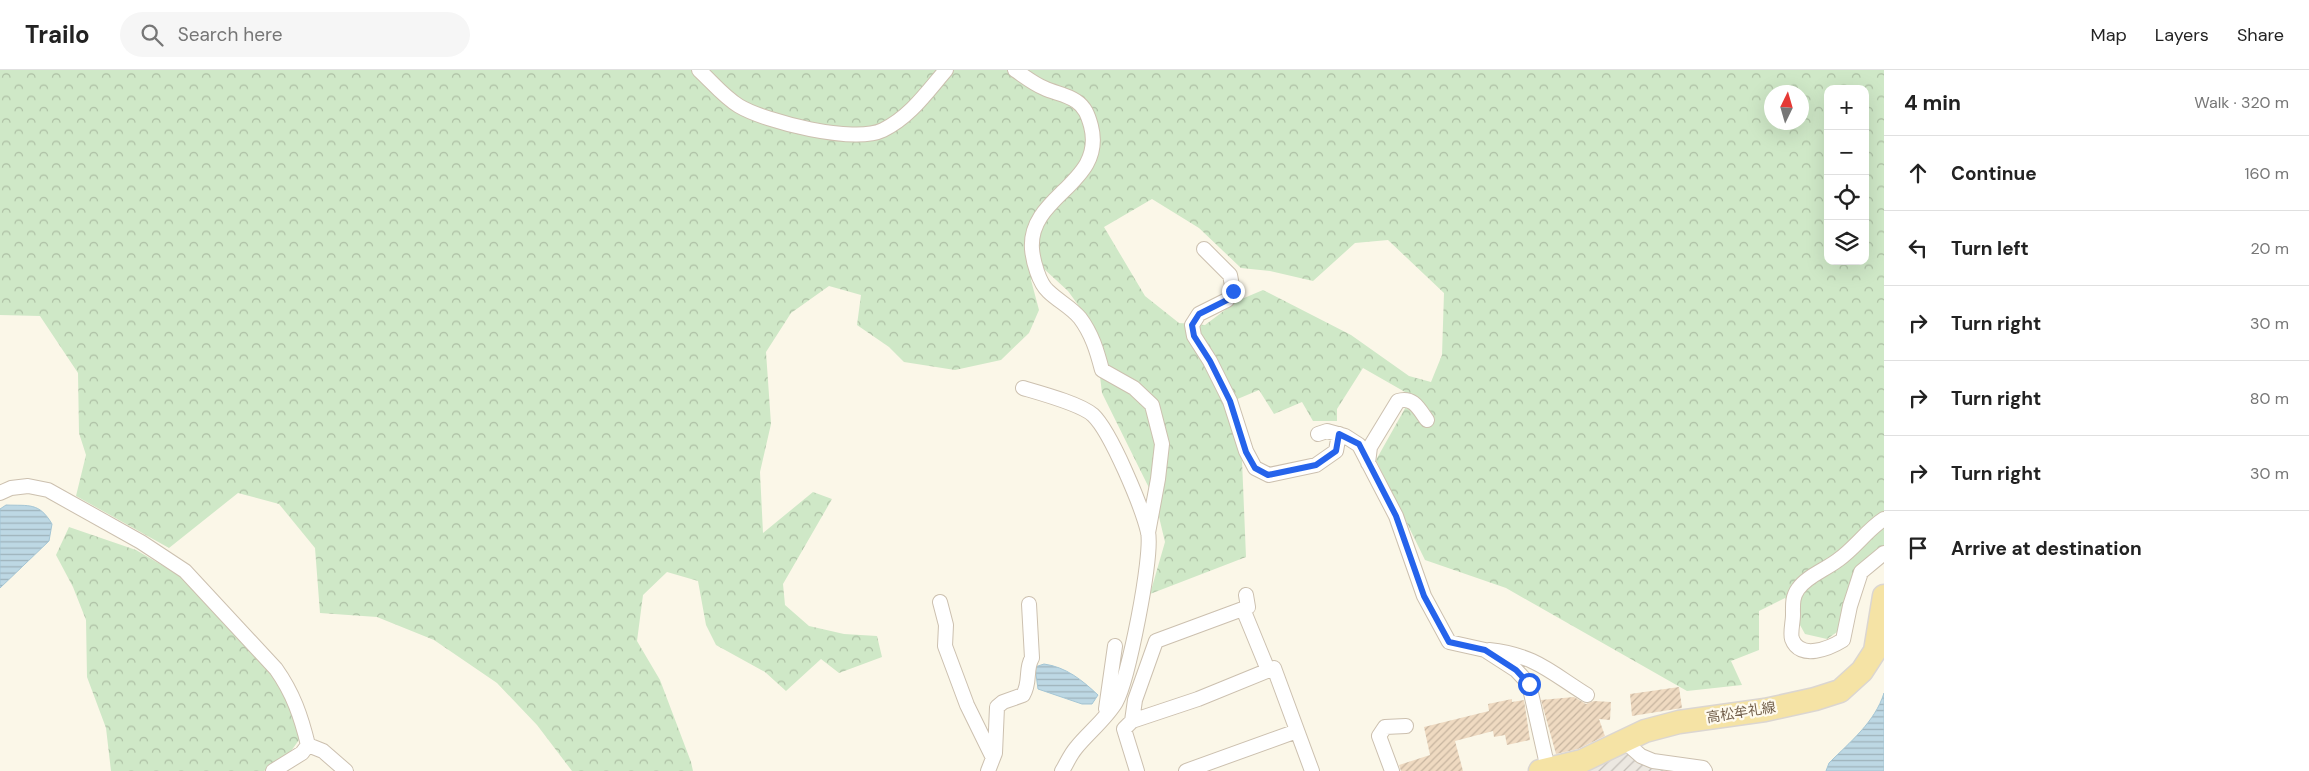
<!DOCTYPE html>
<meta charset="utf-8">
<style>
:root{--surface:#fff;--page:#f6f6f6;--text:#222;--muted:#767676;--line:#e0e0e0}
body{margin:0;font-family:"DM Sans","Noto Sans JP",sans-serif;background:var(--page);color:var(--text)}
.controls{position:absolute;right:15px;top:15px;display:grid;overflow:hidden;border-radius:10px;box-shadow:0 5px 20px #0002}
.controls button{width:45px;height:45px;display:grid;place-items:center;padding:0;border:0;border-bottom:1px solid var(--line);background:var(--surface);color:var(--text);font:25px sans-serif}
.compass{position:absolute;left:1764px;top:15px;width:45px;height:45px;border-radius:50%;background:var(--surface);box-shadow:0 5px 20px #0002;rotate:5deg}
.stop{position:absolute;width:15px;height:15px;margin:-11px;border:4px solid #2563eb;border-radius:50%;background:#fff}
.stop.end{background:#2563eb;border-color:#fff;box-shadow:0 1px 5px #0008}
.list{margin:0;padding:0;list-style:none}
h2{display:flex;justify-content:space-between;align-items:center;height:65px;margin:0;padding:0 20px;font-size:21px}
h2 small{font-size:16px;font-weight:400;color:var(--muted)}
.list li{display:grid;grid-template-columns:32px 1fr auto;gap:15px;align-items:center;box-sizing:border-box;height:75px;padding:0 20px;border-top:1px solid var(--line)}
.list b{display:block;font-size:19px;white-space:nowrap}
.list em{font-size:16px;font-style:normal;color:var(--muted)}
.icon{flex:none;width:28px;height:28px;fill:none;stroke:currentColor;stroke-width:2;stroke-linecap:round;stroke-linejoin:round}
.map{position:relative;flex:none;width:1884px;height:701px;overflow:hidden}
header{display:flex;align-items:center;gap:30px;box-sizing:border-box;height:70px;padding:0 25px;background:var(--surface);border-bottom:1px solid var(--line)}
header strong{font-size:24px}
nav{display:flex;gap:28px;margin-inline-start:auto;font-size:18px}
.search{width:350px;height:45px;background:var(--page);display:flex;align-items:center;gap:12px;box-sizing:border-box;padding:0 18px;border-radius:28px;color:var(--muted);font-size:19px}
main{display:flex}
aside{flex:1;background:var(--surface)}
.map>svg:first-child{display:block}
</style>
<header>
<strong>Trailo</strong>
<div class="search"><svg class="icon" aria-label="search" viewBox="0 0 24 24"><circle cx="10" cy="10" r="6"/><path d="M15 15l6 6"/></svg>Search here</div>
<nav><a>Map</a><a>Layers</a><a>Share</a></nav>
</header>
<main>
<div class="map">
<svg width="1884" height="701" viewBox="0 0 1884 701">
<defs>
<pattern id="industrial-furrows" width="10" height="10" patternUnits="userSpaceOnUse" patternTransform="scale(1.25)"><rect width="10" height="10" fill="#ece8e1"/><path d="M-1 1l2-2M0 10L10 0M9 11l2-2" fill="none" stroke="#c4bfb9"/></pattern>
<pattern id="forest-crowns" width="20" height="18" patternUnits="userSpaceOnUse" patternTransform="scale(1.25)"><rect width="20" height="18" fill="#cfe8c7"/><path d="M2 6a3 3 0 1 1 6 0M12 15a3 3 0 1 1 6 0" fill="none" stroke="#adbfa4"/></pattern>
<pattern id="water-rules" width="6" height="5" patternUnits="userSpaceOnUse" patternTransform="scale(1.25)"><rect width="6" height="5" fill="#bdd8e4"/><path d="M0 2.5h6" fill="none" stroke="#9eb3bb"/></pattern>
<pattern id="building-hatch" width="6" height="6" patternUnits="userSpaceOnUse" patternTransform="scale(1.25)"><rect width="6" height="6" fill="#efdac1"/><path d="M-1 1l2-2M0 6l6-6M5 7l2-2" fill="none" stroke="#c6b49f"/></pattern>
</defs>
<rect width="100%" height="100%" fill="#fbf7e8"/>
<path fill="url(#industrial-furrows)" d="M1624,671L1693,701H1542Z"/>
<path fill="url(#forest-crowns)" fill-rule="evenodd" d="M0,0H1884V476L1857,499L1840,560L1827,569L1805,564L1785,528L1759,541V580L1731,591L1742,615L1687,621L1506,518L1425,490L1376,390L1412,326L1363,298L1337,339V351H1313L1302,332L1274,344L1259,320L1228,333L1242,390L1246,487L1150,524L1165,472L1155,430L1102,323L1094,257L1068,221L1043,198L1031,210L1039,240L1029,263L1001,290L955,300L904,292L889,277L857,255L861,225L829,216L791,243L766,282L771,354L760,402L763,463L813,422L832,429L783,514L785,535L809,556L844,564L877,566L882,587L839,603L821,589L786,621L765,602L716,575L706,555L698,511L667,502L643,525L637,571L660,610L691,692L693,701H572L537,655L497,613L434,570L377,547L320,543L315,478L279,434L238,423L169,478L76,426L86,385L79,363L78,303L40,246L0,245ZM1828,19H1865V191H1828ZM1772,22H1802V52H1772ZM1152,129L1199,158L1241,198L1270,201L1313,211L1355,173L1388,170L1444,223L1442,285L1431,312L1409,306L1351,265L1263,220L1237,231L1205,255L1179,253L1145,226L1104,157Z
M69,457L136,480L184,508L270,601L294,639L299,670L286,688L264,701H111L106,658L87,607L86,550L73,517L56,485Z"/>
<path fill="url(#water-rules)" stroke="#a4c6d5" d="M6,435C29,436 39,432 52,454L49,471L0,518V439Z
M1044,594C1066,597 1082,610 1098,625L1092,634H1082L1038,619L1035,597Z
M1884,623V701H1826L1829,693C1850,672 1875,652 1884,623Z"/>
<path fill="url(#building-hatch)" d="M1679,617L1682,638L1632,646L1630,624Z
M1574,627L1586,634L1594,631L1611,632L1610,650L1599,649L1605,666L1578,679L1556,684L1541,630Z
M1512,629V632L1524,630L1530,670L1507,675L1505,665L1494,667L1493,661L1455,671L1463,701H1401L1399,695L1430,685L1424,657L1489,641L1488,634Z"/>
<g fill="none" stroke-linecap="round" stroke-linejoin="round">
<g stroke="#ccc0af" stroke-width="16">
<path id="minor" d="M699,0C712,12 724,27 739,36C766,52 854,74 883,60C910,47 927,22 946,0
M1015,0C1024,6 1034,14 1044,18C1054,23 1066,24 1076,31C1085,37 1088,45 1091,56C1106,114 1028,125 1032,179C1033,191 1039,213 1048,221C1058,231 1071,237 1080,248C1092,264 1097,281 1102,300L1134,318L1152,335L1162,374L1158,409L1148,463
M1204,179L1230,205L1233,221L1227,230L1199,244L1192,255L1194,266L1210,291L1230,331L1246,381L1255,398L1269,405L1316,395L1336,381L1339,364
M1023,318C1040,323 1081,334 1093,345C1111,362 1142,437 1148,462C1153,486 1128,610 1116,632C1106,649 1088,663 1076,678C1070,685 1067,693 1062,701
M1318,364L1327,361L1345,366L1359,375L1396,446L1424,526L1449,572L1485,580L1516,600L1529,614L1548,699
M1368,393L1370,377L1398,331C1413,326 1419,339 1427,350
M0,423L11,418L28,416L48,420L141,472L185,501L276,599C293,623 301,646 308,675L302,683L273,701
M1884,449C1867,460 1855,478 1838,490C1825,500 1807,506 1798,519C1792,527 1793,536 1793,545C1793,552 1790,563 1792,569C1800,591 1830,578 1843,570L1850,536L1861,502L1884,483
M940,532L946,555L945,576L967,635L993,688
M1243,539L1268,600
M1489,580C1535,585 1550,602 1587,625
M1106,639L1115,576
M1132,651L1135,630L1156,571L1248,537L1246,525
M1624,671L1641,686L1653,691L1703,698L1705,701
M308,675L323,681L346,701
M988,701L995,683L997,637L1003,632L1023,625C1031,612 1025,599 1032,588L1029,534
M1137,701L1124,659L1132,651L1198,629L1274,598L1312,701
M1186,701L1297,661
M1392,701L1379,666L1385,657L1406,656"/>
</g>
<g stroke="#dbd6d1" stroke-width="25">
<path id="primary" d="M1540,701L1582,691L1645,661L1679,652L1765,640L1815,629L1840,621L1862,601L1875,581L1884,526"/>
</g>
<use href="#minor" stroke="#fff" stroke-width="14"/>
<use href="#primary" stroke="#f5e3a5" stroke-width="22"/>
</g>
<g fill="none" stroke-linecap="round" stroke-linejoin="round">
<path stroke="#2563eb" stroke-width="6" d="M1233,221L1227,230L1199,244L1192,255L1194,266L1210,291L1230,331L1246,382L1255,398L1268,405L1316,395L1336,381L1339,364L1359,374L1396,446L1424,526L1449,572L1485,580L1516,600L1529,614"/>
</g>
<g text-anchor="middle" stroke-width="4.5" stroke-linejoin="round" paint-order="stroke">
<g font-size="14" fill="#74614d" stroke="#fefaee">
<text transform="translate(1741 642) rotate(-9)" y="5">高松牟礼線</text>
</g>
</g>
</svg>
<div class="controls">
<button>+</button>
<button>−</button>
<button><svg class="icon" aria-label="locate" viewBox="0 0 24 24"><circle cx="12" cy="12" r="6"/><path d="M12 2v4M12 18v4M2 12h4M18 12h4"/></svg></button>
<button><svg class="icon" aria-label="layers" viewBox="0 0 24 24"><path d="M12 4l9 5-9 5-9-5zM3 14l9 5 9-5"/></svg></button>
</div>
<svg class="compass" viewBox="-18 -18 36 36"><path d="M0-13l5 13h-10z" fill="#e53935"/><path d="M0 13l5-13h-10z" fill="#767676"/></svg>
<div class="stop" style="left:1529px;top:614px"></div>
<div class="stop end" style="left:1233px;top:221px"></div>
</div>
<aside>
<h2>4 min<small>Walk · 320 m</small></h2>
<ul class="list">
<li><svg class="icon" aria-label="ahead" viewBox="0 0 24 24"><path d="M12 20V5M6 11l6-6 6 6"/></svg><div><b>Continue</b></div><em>160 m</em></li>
<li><svg class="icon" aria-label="left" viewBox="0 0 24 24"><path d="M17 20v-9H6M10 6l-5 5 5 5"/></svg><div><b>Turn left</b></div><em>20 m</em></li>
<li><svg class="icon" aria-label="right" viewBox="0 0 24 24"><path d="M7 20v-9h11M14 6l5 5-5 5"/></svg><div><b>Turn right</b></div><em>30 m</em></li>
<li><svg class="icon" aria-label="right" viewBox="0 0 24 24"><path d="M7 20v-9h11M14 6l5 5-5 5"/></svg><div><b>Turn right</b></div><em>80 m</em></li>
<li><svg class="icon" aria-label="right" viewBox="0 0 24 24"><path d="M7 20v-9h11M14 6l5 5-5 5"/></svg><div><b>Turn right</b></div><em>30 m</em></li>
<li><svg class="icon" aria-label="arrive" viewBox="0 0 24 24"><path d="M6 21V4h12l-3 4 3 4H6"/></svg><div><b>Arrive at destination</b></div></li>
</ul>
</aside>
</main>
